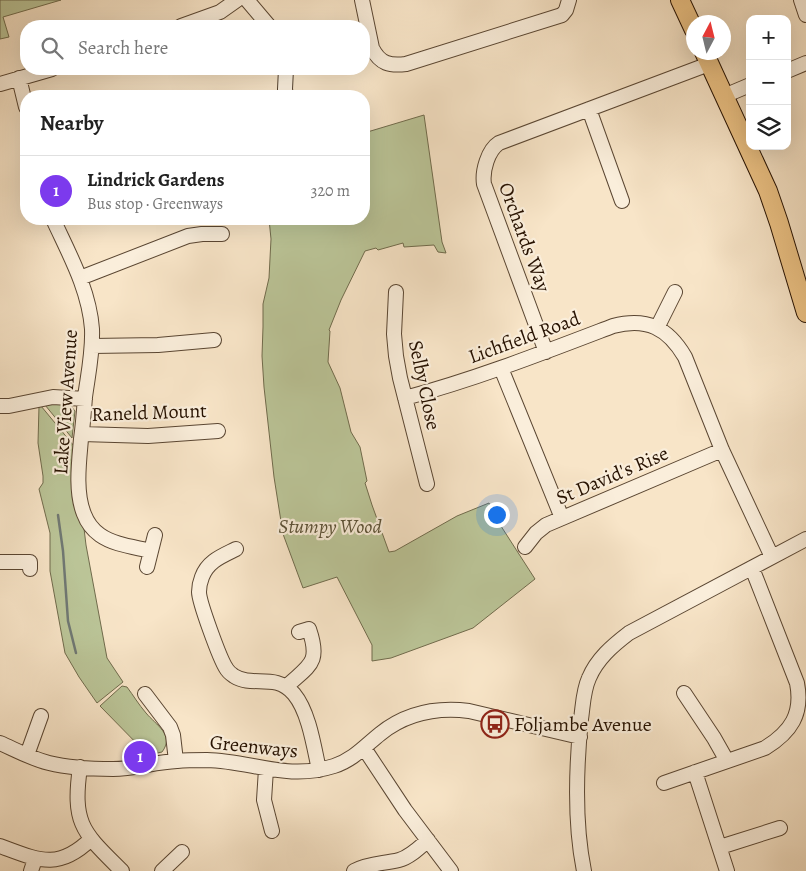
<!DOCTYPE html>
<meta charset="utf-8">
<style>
:root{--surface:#fff;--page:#f6f6f6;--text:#222;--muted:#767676;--line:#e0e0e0;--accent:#7c3aed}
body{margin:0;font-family:Alegreya,serif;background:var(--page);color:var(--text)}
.controls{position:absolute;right:15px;top:15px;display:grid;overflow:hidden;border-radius:10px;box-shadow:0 5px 20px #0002}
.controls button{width:45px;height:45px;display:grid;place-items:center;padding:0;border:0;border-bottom:1px solid var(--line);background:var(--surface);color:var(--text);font:25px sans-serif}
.compass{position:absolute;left:686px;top:15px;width:45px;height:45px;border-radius:50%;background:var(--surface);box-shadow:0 5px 20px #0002;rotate:7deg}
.you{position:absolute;left:496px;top:514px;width:18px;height:18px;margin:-12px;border:4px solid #fff;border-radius:50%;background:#1a73e8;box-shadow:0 0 0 8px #1a73e833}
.badge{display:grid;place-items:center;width:32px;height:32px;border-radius:50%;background:var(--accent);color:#fff;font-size:16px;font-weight:700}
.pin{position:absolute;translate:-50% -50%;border:2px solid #fff;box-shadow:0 1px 5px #0006}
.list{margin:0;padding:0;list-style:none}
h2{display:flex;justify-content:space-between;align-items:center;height:65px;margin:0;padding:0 20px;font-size:21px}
h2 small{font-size:16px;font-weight:400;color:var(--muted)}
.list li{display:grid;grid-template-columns:32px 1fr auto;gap:15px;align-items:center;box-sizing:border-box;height:70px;padding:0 20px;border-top:1px solid var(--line)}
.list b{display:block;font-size:19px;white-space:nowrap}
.list p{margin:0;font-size:16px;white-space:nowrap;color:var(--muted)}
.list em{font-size:16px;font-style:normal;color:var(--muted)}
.icon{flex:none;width:28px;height:28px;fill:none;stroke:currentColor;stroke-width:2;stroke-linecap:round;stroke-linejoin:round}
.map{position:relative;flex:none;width:806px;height:871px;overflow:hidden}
.search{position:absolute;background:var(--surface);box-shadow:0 5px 20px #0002;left:20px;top:20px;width:350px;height:55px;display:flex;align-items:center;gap:12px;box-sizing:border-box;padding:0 18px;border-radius:20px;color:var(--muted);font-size:19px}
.panel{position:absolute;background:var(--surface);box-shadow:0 5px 20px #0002;left:20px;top:90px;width:350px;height:135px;border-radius:20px}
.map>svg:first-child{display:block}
</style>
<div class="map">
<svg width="806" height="871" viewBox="0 0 806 871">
<rect width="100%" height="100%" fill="#f8e5c8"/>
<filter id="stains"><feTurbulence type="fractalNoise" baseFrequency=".004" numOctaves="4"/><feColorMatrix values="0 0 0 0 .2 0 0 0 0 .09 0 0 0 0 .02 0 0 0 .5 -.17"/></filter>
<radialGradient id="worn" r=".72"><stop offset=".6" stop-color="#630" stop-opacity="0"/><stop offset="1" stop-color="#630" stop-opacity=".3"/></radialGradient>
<path fill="#bbc598" stroke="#706b4c" d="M0,0H61L3,17L9,37L0,39Z
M424,115L442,242L446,253L438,252L434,245L404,247L403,243L378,250L376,248L365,251L341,300L329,330L330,331L328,362L340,388L351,432L360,447L367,481L365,483L372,505L389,552L395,551L457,516L489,503L499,523L535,579L473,628L391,658L372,661V645L337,577L303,588L283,534L274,477L264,387L262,356L263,327V304L269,278L271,239L269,219H364V133Z
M58,403L70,405L75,411L72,438L45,405Z
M39,406H41L74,446L86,545L107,658L123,682L97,703L79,677L65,653L50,571V533L39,489L43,483V476L38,443Z
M122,686L127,687C133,695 139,705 146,713C156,725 175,735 162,752L148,755L100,706Z"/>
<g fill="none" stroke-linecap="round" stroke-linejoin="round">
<path stroke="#707873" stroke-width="2.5" d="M58,515L63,551L68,621L76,653"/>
<g stroke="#5a4632" stroke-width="16">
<path id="minor" d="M247,0L269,26
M362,0L372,48C380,64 390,66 406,64L562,15L566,10L569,0
M801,0L806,15
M181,26L220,12L237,0
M286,69L285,89L286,96
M787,71L806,63
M19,78L26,107
M0,84L52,69
M724,96L750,85
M589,109L622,201
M53,219C69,254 89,289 92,329C93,352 88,375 85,397C84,411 83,425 81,439C79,462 75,492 84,514C87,522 93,530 100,535C114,545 135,547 151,551
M80,278L188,236L202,234H222
M396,292L394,334L396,356L400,378L427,484
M657,328L675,292
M92,346L158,345L214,340
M546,352L484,184C482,171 488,150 499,143L709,64
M501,368L562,518
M405,398C476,379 545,352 613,326C647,317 668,328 685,357L722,450L772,557
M0,406H9L53,397L85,399
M82,434L148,436L218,431
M525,547L536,533L546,525L722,450
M236,549C222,556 208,561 202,577C200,582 199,587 199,592C199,602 220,659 226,668C227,670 231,674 234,676C253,688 275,672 294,694C309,712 314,747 319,770
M0,562H30V569
M147,567L155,535
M286,687C309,665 321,664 309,629L299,632
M684,693L714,738L727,761
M145,694L170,727L173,735L176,761
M0,743C16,750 32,759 49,763C69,768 92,769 113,769C134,769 155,762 177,761C186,760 197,760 207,760C252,761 287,781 334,766C353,760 365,746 380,734C406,713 436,707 469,711L580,737
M364,748L405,810L451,871
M27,755L41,716
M80,767C72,825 83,832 122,871
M266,769L264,800L272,831
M695,772L727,871
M664,783L765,748C791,732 803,714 797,683L752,568
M0,846C38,860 58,871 91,839
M720,847L780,828
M31,871L35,859
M162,871L182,852
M354,871C369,863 383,864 399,860C410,857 420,847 428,840
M584,871C574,822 576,769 581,719C583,706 583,691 589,678C597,659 612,646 629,633L806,539"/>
</g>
<g stroke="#261100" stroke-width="20">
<path id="major" d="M680,0L694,30
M704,52L768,191L779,223L806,313"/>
</g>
<use href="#minor" stroke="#faeedb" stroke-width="14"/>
<use href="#major" stroke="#ecc284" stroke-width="18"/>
</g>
<defs>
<g id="bus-ring" transform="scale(1.4375)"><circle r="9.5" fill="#faeedb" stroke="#8f2418" stroke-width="1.5"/><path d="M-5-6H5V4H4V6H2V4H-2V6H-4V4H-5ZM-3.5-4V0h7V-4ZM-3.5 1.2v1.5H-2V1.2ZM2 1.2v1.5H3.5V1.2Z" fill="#8f2418"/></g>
</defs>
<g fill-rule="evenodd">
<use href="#bus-ring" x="495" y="724"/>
</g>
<g text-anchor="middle" stroke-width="4.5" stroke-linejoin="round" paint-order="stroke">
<g font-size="20" fill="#261100" stroke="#faeedb">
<text transform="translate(525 237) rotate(70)" y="7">Orchards Way</text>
<text transform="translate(524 337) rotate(-20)" y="7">Lichfield Road</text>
<text transform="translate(425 385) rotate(78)" y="7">Selby Close</text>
<text transform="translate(65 402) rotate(-86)" y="7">Lake View Avenue</text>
<text transform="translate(149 412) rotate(-2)" y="7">Raneld Mount</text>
<text transform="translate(612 475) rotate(-23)" y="7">St David's Rise</text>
<text transform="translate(254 746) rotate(6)" y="7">Greenways</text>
</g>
<g font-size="20" font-style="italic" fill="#5a5035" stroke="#faeedb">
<text x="330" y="533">Stumpy Wood</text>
</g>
<g font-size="20" fill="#261100" stroke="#faeedb" text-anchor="start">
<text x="514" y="731">Foljambe Avenue</text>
</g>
</g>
<rect width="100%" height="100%" filter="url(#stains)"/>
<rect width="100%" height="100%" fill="url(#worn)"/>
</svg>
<div class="controls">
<button>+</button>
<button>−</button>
<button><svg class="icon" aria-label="layers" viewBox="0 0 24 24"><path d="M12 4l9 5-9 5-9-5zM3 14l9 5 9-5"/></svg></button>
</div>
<svg class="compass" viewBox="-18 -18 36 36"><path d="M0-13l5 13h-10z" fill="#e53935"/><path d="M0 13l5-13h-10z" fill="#767676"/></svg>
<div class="you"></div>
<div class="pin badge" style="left:140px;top:757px">1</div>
<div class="search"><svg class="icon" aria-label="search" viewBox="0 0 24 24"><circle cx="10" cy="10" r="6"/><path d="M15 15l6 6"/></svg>Search here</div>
<section class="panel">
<h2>Nearby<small></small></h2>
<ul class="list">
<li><span class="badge">1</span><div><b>Lindrick Gardens</b><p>Bus stop · Greenways</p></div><em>320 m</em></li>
</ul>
</section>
</div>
